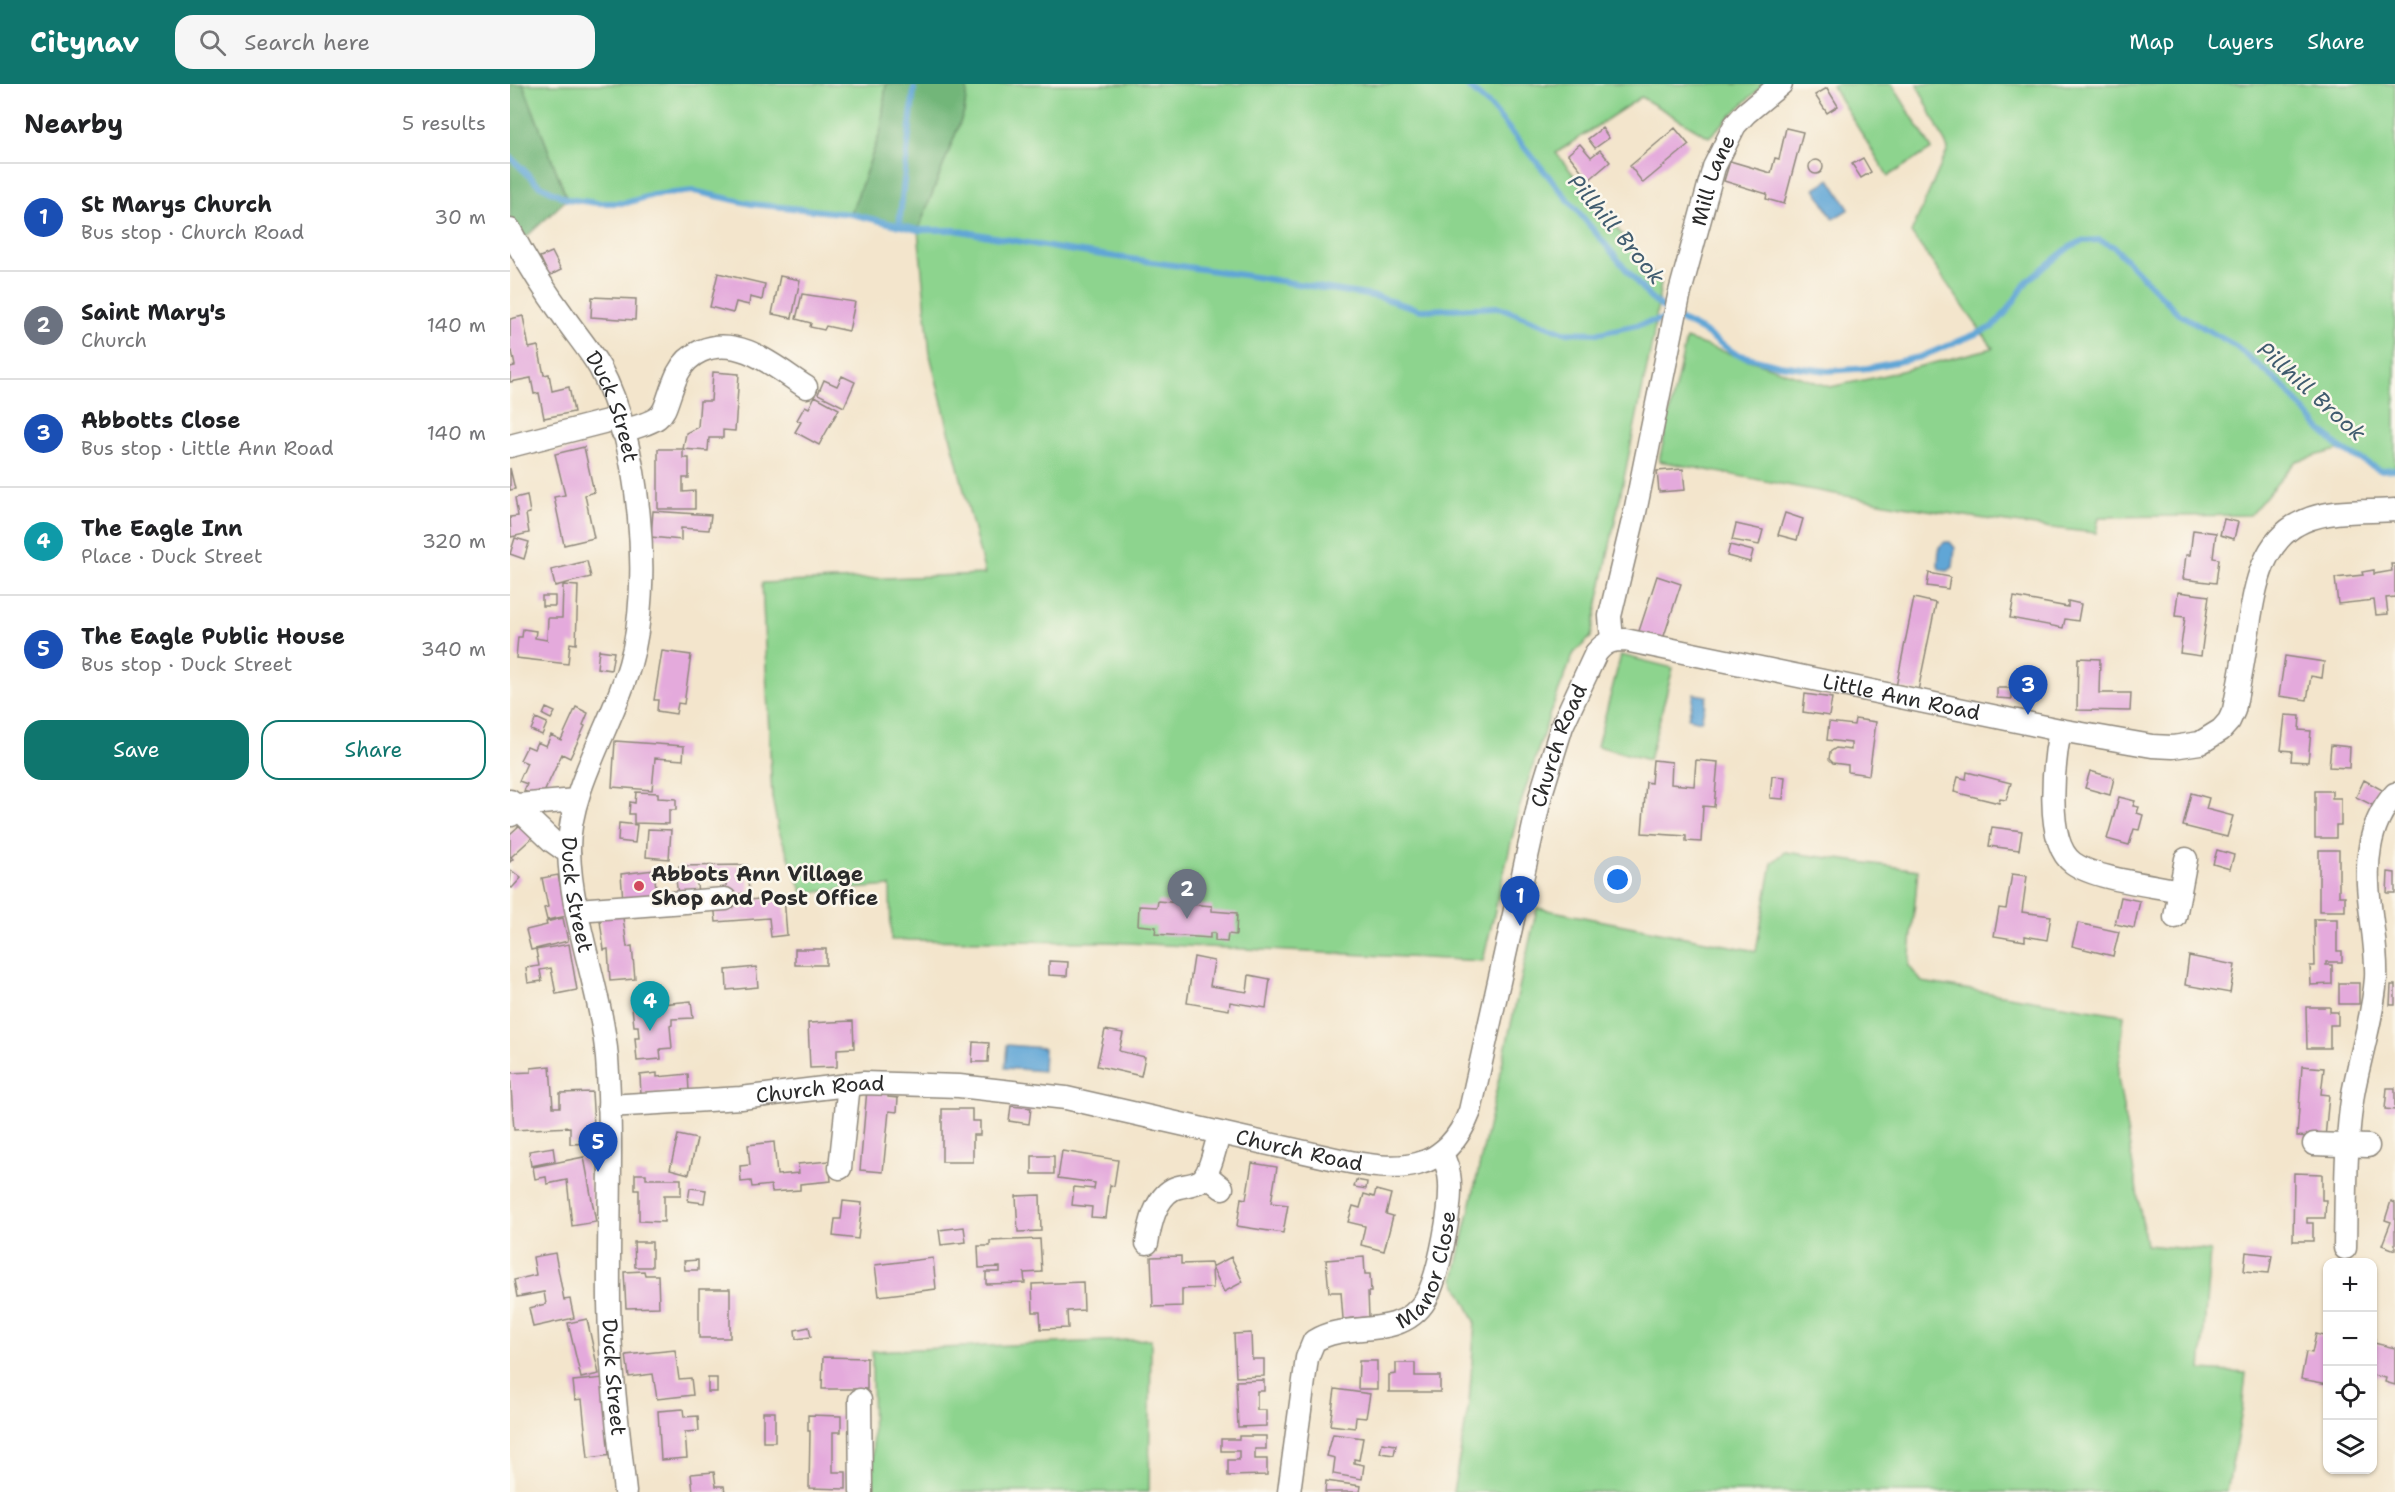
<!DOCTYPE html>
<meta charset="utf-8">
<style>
:root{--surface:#fff;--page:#f6f6f6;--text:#202124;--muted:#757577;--line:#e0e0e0;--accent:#0f766e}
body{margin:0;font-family:"Shantell Sans",sans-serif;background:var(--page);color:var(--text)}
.controls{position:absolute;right:18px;bottom:18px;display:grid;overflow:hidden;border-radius:12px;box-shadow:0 2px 4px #0004}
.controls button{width:54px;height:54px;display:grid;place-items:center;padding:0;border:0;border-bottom:2px solid var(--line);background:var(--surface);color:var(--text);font:30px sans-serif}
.you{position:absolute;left:1108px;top:796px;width:21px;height:21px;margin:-15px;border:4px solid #fff;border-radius:50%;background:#1a73e8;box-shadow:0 0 0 9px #1a73e833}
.badge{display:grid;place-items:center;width:39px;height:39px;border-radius:50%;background:var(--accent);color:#fff;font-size:20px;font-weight:700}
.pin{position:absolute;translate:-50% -50px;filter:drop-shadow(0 2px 3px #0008)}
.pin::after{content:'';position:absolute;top:32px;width:21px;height:18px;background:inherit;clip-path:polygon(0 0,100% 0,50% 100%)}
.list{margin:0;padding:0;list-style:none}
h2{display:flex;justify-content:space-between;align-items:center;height:78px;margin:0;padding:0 24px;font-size:26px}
h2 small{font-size:20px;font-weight:400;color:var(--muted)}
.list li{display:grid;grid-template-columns:39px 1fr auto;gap:18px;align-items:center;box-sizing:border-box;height:108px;padding:0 24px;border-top:2px solid var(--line)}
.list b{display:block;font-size:22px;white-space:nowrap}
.list p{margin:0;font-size:20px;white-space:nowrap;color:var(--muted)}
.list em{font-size:20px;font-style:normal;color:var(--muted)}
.actions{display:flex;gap:12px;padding:18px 24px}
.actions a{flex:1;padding:14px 0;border:2px solid var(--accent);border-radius:18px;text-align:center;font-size:21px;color:var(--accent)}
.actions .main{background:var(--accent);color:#fff}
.icon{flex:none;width:33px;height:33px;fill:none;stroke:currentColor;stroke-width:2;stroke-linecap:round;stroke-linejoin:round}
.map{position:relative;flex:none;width:1885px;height:1408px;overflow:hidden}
header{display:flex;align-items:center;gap:36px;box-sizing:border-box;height:84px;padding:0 30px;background:var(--accent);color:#fff}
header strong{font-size:28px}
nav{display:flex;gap:33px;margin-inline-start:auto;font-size:21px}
.search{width:420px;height:54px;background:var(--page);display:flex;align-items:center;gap:15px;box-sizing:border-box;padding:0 21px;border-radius:18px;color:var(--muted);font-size:22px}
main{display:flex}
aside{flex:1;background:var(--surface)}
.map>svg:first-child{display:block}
</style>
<header>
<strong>Citynav</strong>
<div class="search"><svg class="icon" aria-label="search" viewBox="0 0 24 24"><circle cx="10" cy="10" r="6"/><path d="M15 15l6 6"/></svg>Search here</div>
<nav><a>Map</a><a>Layers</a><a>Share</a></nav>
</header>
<main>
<aside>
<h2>Nearby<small>5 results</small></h2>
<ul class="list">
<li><span class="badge" style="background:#1a4fb4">1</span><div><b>St Marys Church</b><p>Bus stop · Church Road</p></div><em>30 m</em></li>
<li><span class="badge" style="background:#6b7280">2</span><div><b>Saint Mary's</b><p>Church</p></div><em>140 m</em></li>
<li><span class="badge" style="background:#1a4fb4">3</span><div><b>Abbotts Close</b><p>Bus stop · Little Ann Road</p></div><em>140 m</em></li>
<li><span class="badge" style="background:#0f9aa8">4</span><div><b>The Eagle Inn</b><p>Place · Duck Street</p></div><em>320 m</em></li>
<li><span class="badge" style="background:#1a4fb4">5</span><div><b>The Eagle Public House</b><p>Bus stop · Duck Street</p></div><em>340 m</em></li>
</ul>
<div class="actions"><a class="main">Save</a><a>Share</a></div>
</aside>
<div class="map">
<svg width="1885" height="1408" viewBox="0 0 1885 1408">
<rect width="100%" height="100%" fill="#fbf7ec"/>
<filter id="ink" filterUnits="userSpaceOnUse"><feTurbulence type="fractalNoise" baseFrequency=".0167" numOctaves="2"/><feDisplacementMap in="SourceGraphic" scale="12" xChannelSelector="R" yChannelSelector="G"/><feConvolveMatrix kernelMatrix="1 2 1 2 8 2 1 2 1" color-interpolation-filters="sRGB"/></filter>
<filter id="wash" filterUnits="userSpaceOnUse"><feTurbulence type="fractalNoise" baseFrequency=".008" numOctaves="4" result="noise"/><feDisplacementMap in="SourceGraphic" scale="24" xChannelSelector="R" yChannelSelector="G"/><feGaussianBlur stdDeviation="1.35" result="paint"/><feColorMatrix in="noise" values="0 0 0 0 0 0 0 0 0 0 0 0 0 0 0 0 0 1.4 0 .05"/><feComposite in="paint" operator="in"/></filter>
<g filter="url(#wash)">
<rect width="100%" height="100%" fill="#f3e5cc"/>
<path fill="#8dd48e" stroke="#5c805c" stroke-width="1.5" d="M13,0H376L371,46L341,130L242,120L184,107L143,111L116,119H87L57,115Z
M458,0H1254L1199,53L1131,13L1046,69L1151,199L1143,254L1081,553L1064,569L1040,629L1009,725L973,877L598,858L381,856L380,802L293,809L268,745L262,713L252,499L475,490L420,271L408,146L454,28Z
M1326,0H1382L1422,65L1378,92L1322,2Z
M1407,0H1885V385L1870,386L1831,365L1786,377L1740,431L1589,433L1586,449C1439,434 1294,404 1149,377L1176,255L1320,303L1363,294L1483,264L1401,149L1438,65Z
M1111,571L1163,584L1139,676L1087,662Z
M1275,768L1408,786L1399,882L1412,898L1614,931L1608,993L1636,1161L1700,1167L1691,1286L1736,1289L1732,1327L1717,1408H943L959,1320L965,1237L944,1195L1027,824L1246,867L1262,779Z
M641,1255L639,1408H363L362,1267Z"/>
<path fill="#72b679" stroke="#4e7052" stroke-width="1.5" d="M0,0H13L57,115L0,168Z
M376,0H458L454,28L408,146L341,130L371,46Z"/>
<path fill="#60a6d6" stroke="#466880" stroke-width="1.5" d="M1320,95L1339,125L1323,135L1305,104Z
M1435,458H1440L1445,464L1443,483L1438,487L1430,486L1428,482L1429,463Z
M1184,610L1197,612L1191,637L1178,634Z
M497,961L534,964L533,987L495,984Z"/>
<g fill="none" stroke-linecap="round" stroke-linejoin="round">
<path stroke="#60a6d6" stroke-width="6" d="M955,0L980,22L1140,214L1160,229
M0,73L29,101L57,115L87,119H116L143,111L184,107L242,120L341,130L408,146H445L551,165L733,191L868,213L911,226L989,223L1054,248L1090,249L1160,234
M389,142L404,5
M1169,235L1191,246L1226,270L1269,281L1318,287L1358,284L1410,273L1483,243L1498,226L1518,196L1561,162L1573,157L1589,156L1604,163L1669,230L1724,261L1772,301L1811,346L1831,365L1870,386L1885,385"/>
</g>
<g id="blocks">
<path fill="#e4aadc" d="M1317,4L1328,22L1317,29L1305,11Z
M1092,44L1099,54L1085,64L1078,55Z
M1165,44L1179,61L1133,99L1120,82Z
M1276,44L1293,48L1274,120L1256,115L1257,110L1214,97L1220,77L1261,89L1265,74L1269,75Z
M1070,60L1081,73L1090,66L1100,78L1079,96L1058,70Z
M1353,74L1361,88L1351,94L1342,80Z
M1299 83a7 7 0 1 1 14 0a7 7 0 1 1-14 0Z
M42,168L51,186L39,192L30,173Z
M208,189L255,200L252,216L240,213L239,221L226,218L223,229L200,223Z
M270,192L290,196L282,234L262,230Z
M292,210L345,218L339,247L316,242L314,246L300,243L301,239L286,235Z
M82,213L126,215L125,236L81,233Z
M13,232L19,264L28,262L34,291L39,290L42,307L59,303L64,328L34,334L29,309L24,310L21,294L0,298V283L5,282L2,267L0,268V235Z
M203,288L229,290L225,347L213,346V354H199L198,367L173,365L176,349L188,343L190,317H201Z
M332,292L345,298L334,323L308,310L314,296L327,302Z
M305,312L329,325L309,361L285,348L291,338L287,336L295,322L299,324Z
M74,363L84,408L75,411L84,454L54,461L44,413L55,411L45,370Z
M148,365H173V374H179V394H173V408L185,407V425H148Z
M0,384L5,405L0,406Z
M1173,385L1175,406L1149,408L1147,387Z
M17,411L20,429L16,430L19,449L1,453L0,433L8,432L5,414Z
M143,427L201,431L199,446L171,444V456L141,453Z
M1275,429L1293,435L1287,456L1268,451Z
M1714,435L1728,438L1724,455L1710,451Z
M1226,440L1253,446L1249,461L1222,456Z
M1683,446L1706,449L1703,474L1709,475L1706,499L1673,495L1676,471H1680Z
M5,454L19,458L14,475L0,470Z
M1220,461L1243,467L1240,478L1217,472Z
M77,477L81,493L45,502L41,486Z
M1881,480H1885V513L1876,514L1878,530L1866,531L1864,516L1828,520L1825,494L1853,491L1852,488L1864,486V490L1882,487Z
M1419,489L1440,493L1438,505L1417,502Z
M1147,492L1171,500L1152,558L1128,550Z
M53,501L68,502L66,560L60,559L58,580L6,574L8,553H12L13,545L26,547L25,554L37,556L38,534H52Z
M1668,508L1699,512L1691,572L1670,569L1675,533L1665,532Z
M32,512H45V522H32Z
M1504,513L1558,523V517L1571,520L1568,537L1555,535L1553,544L1500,534Z
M1404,514L1426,519L1408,607L1386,603Z
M89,566L104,568L101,586L87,584Z
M152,567L181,571L174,620L168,619L166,630L147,627L148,616H144Z
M1775,572L1814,578L1812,594L1801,592L1797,616L1769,612Z
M1568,574L1590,575L1589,609H1621L1620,627L1567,626Z
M1487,604H1502V615L1487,614Z
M1295,610L1322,614L1319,632L1293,628Z
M66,623L78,629L73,641L75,642L60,674L52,670L31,715L14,707L17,700L9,697L17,679L10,676L17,662L24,665L27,658L36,662L41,651L51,656Z
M36,624L45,628L41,635L33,631Z
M1775,631L1790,632L1789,646L1801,647L1798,678L1781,677L1782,667L1771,666Z
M26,634L37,639L32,651L21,646Z
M1345,635L1366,638L1359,691L1338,688V681L1323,679L1319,675L1320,668L1326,664L1341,666V659L1317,656L1319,638L1344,641Z
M105,657L174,662L173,676L145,674L142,706L102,703Z
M1821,661L1840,663L1839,684L1819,683Z
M1143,676L1162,678L1161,700L1184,702L1186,676L1208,678L1204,723L1193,722L1191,758L1176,757V752L1132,749L1136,698L1141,699Z
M1580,687L1604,694L1600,711L1575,704Z
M1457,688L1501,699L1496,716L1490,715L1489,719L1444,708L1448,693L1456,695Z
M1262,692L1275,693L1273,715L1260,714Z
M1854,696L1874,707L1866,723L1846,713Z
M1805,707H1822V714H1831V741H1826V754H1805Z
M126,708L148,709V714L166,715V726H159V740L124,739V730H119L120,718L125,719Z
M1681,709L1699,714L1696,725L1723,732L1717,753L1673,742Z
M1609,713L1625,717L1623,722L1629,723L1627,729L1633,731L1629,746L1624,745L1619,761L1597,755Z
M109,739L127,741L125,759L108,757Z
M11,740L23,753L1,773L3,775L0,778V750Z
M1482,743L1512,747L1509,766L1479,762Z
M138,745L161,746L159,775L136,773Z
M1707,766L1724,771L1720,785L1703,780Z
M1809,766H1829V812H1835V827H1809Z
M237,781L239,809L217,811L215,790H186L188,810L168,812L166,795H170L169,782Z
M1,786L11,794L2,804L0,803Z
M144,786L147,814L113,817L111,790Z
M1878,788L1885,789V809H1877Z
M1502,790L1517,792L1512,828L1541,832L1537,856L1515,852V857L1484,852L1489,824L1496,825Z
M48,791L57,832L37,836L34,824L38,823L32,794Z
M274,813L277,851L261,853L259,834L206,838L204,819Z
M1611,813L1630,817L1624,844L1605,840Z
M648,817L702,822V827L727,829L726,851L718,850L717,858L705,857V849H700V854L645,850L646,843L628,841L629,822L647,823Z
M112,826L117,863L122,862L125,895L100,897L98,865L94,866L89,829Z
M53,834L58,857L21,866L16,846L37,841L36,838Z
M1804,835H1827V867H1832V878H1816V881H1822V900L1801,901L1800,882H1805Z
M1568,839L1609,848L1603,872L1562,862Z
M59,860L67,906L46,910L41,884L30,886L32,897L18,899L16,884L29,882L26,866Z
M285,865H316V881H285Z
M1679,872L1725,881L1720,909L1675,901Z
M684,873L704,877L700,902L737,908L739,891L760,895L756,924L720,918L719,926L677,919Z
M539,877L558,878L557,892L539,891Z
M246,883L248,903L217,906L216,886Z
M1829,899H1849V920H1829Z
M1881,901H1885V921H1880Z
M181,917L183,934L162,935V941L160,942L162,964L150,965L151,975L127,977L125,954H129L128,942H124L122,923Z
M1796,923H1820V928H1828V941H1820V964H1797Z
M343,937L344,964L327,965V983L300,984L298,939Z
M595,946L613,949L609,967L635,973L631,992L587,982Z
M463,958L479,959L478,978H462Z
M40,982L43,1023H50V1009L82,1008L85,1059L60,1060V1043L4,1046L0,989L21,988V984Z
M1792,982L1814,984L1811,1010L1819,1011L1815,1054L1787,1052Z
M147,989V993L178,990L179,1007L131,1011L130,991Z
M1877,1004H1885V1026L1875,1025Z
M357,1005L379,1007L378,1013L388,1014L387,1028L379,1027L373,1088L350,1086Z
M501,1022L521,1024L519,1040L499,1037Z
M432,1025H462V1037H470V1051H463V1078H432Z
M168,1051L187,1055L179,1090L160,1085Z
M264,1058L267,1091L289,1089L288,1080L319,1077L321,1097L290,1100V1106L262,1108L261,1101L242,1103L241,1097L231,1098L230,1082L240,1081L238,1061Z
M43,1063L45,1077L21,1082L19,1067Z
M552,1067L608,1076L604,1102L600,1101L596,1134L581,1133L582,1123L562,1121L564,1103L584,1105L585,1099L548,1094Z
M522,1072H544V1090H522Z
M74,1073L86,1138L62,1142L57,1096L37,1100L36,1093L25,1095L23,1083Z
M742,1079L767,1083L761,1119L778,1121L773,1149L727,1142L731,1114L736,1115Z
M1784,1089L1812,1090V1116H1816L1815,1134H1797V1139H1803V1157H1783Z
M125,1090H136V1095H171V1111H154V1138L129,1137V1106H125Z
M846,1096L857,1098L856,1105L844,1103Z
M180,1104L196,1106L194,1119L178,1117Z
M866,1106L881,1110L876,1130L883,1132L874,1167L851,1161L855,1142L838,1138L843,1122L850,1124L854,1110L864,1113Z
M530,1111L531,1147L508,1148L506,1112Z
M333,1117L352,1119L348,1155L323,1152L325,1135H331Z
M1881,1117L1885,1119V1166L1872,1161L1881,1138L1875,1136Z
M454,1143L456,1158L431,1161L429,1146Z
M530,1155L532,1188L514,1189L515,1199L476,1200V1188H490V1183L469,1184L468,1162H480V1157Z
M124,1158H142V1183H125Z
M1736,1168L1762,1171L1759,1189L1734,1187Z
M45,1169L54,1216L60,1215L64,1234L23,1243L19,1224L36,1220L34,1208L7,1213L4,1196L26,1191L23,1173Z
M671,1172V1180L701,1179L702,1183L721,1173L733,1198L714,1208L702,1183L703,1204L672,1205V1222L643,1223L641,1173Z
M854,1173L855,1190H860L861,1208H858L859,1233L833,1235L831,1208H819L816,1176Z
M423,1174L426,1205L369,1212L365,1181Z
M188,1176V1186H175L174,1177Z
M134,1187L135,1191H148L149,1223L116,1224L114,1188Z
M573,1198L574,1226L557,1227L558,1244L531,1245L530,1228H523L522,1200Z
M189,1205H220V1254H189Z
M77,1235L89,1290L71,1294L58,1239Z
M299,1243L301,1253L286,1255L285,1246Z
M741,1249L742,1275H754V1292L726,1293L724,1250Z
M1806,1250L1818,1253V1300L1791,1295L1796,1268L1802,1269Z
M1862,1254L1865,1255L1864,1259L1885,1264V1301L1875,1298L1876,1294L1862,1291Z
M165,1266L169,1295L181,1294L183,1311L147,1315L143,1290L119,1293L116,1271Z
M313,1273L357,1274V1305H312Z
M849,1277H867V1305H848Z
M886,1279H905V1292H930V1308H879V1291L886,1290Z
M94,1294L102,1371L78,1374L72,1315L65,1316L63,1297Z
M198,1294H207V1308H198Z
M754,1296V1307H747V1326H756V1342L728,1343L726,1297Z
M825,1305L860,1310L856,1334L846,1333L845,1344L820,1341Z
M173,1325L174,1333L188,1332L189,1347L175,1348L177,1374L151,1376L148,1327Z
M253,1328H265V1358H253Z
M298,1331L331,1332V1348H323V1388H336V1405L299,1404L300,1347H298Z
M823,1350L853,1354L849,1376L844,1375V1379L854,1381L852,1395L823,1390L825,1374L817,1372Z
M729,1352H756V1365H745V1375H757V1391L718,1392V1376H729V1367H711V1355H729Z
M872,1359L886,1361L884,1371L870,1369Z
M204,1388L206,1402H214L215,1408H183L181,1390Z
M816,1397L851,1402L850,1408H815Z"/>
</g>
</g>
<g filter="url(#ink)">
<use href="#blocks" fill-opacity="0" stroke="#8f887c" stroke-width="1.5"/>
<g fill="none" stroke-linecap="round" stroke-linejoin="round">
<g stroke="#8f887c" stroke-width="25">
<g id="street">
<path id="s1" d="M0,146C15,175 33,204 52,230C64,248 79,265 90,284C130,357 143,501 120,580C103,640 58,705 59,767C61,837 91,904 97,974C103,1055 98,1137 99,1218C100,1281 108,1345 115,1408"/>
<path d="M112,347C164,333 149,331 168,289C173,279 182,271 191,267C229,250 266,284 296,303"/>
<path d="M0,362L109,334"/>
<path id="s2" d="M1102,556L1100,532L1125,428L1169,212L1204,83L1225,41L1236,29L1271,0"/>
<path d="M1550,646C1544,677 1534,758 1563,779C1585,795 1642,801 1670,807"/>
<path d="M0,717L42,757L59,769"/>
<path d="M1,731L7,721L66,716"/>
<path d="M67,826L215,815"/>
<path d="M1665,833L1676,775"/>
<path id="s3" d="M99,1022L231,1014L354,999L449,1002L556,1014L830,1076C887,1088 936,1091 960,1027L1031,710L1052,642L1086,569C1095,558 1101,556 1115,556L1550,646L1642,662L1663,663L1690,659L1711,646L1719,637L1724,626C1728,604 1733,581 1736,558C1744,514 1747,457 1794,437C1821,425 1856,428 1885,426"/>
<path d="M1804,1060L1858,1062"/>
<path d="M330,1084L339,1000"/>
<path d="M696,1091L712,1104"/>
<path d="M637,1159C640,1141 645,1115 663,1105C671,1101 682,1102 690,1097C699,1092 706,1061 709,1050"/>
<path d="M1835,1164C1836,1113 1835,1061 1843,1010C1850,971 1863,934 1866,894C1868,850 1852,807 1860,763C1863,744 1872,724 1885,710"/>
<path d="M350,1316L351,1408"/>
<path id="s4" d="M779,1408L797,1274L804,1257C828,1242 858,1248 884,1240C897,1236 909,1227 916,1215C929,1191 944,1117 939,1090C938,1083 934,1076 932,1068"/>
</g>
</g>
<use href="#street" stroke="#fff" stroke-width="22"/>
</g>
</g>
<circle fill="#d1495b" stroke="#fbf7ec" stroke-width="2" cx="129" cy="802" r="6"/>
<g text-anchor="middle" stroke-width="5" stroke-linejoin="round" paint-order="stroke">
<g font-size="21" fill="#2b2b2b" stroke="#fbf7ec">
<text dy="7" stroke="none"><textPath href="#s2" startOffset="472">Mill Lane</textPath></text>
<text dy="7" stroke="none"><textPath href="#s1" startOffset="206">Duck Street</textPath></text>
<text dy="7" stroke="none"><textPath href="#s3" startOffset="1688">Little Ann Road</textPath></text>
<text dy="7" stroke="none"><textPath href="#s3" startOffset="1272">Church Road</textPath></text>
<text dy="7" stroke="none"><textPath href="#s1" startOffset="710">Duck Street</textPath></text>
<text dy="7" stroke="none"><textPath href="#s3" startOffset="212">Church Road</textPath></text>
<text dy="7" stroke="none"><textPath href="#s3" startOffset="698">Church Road</textPath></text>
<text dy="7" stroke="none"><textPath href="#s4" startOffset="304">Manor Close</textPath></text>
<text dy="7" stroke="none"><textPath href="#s1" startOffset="1196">Duck Street</textPath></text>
</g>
<g font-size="21" font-weight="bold" fill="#2b2b2b" stroke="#fbf7ec" text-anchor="start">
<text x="141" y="797">Abbots Ann Village<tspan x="141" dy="24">Shop and Post Office</tspan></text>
</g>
<g font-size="22" font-style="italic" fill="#405c6f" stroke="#fbf7ec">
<text transform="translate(1107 145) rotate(50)" y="8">Pillhill Brook</text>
<text transform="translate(1802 307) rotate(42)" y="8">Pillhill Brook</text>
</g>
</g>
</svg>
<div class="controls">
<button>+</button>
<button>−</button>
<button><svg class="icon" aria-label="locate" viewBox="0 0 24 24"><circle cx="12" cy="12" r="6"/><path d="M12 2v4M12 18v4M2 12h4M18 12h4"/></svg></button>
<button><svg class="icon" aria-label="layers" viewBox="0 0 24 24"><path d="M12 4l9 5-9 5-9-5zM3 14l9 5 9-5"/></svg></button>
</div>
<div class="you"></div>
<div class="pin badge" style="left:1010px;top:842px;background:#1a4fb4">1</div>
<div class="pin badge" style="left:677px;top:835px;background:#6b7280">2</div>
<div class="pin badge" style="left:1518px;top:631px;background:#1a4fb4">3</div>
<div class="pin badge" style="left:140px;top:947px;background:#0f9aa8">4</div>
<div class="pin badge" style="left:88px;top:1088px;background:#1a4fb4">5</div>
</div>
</main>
